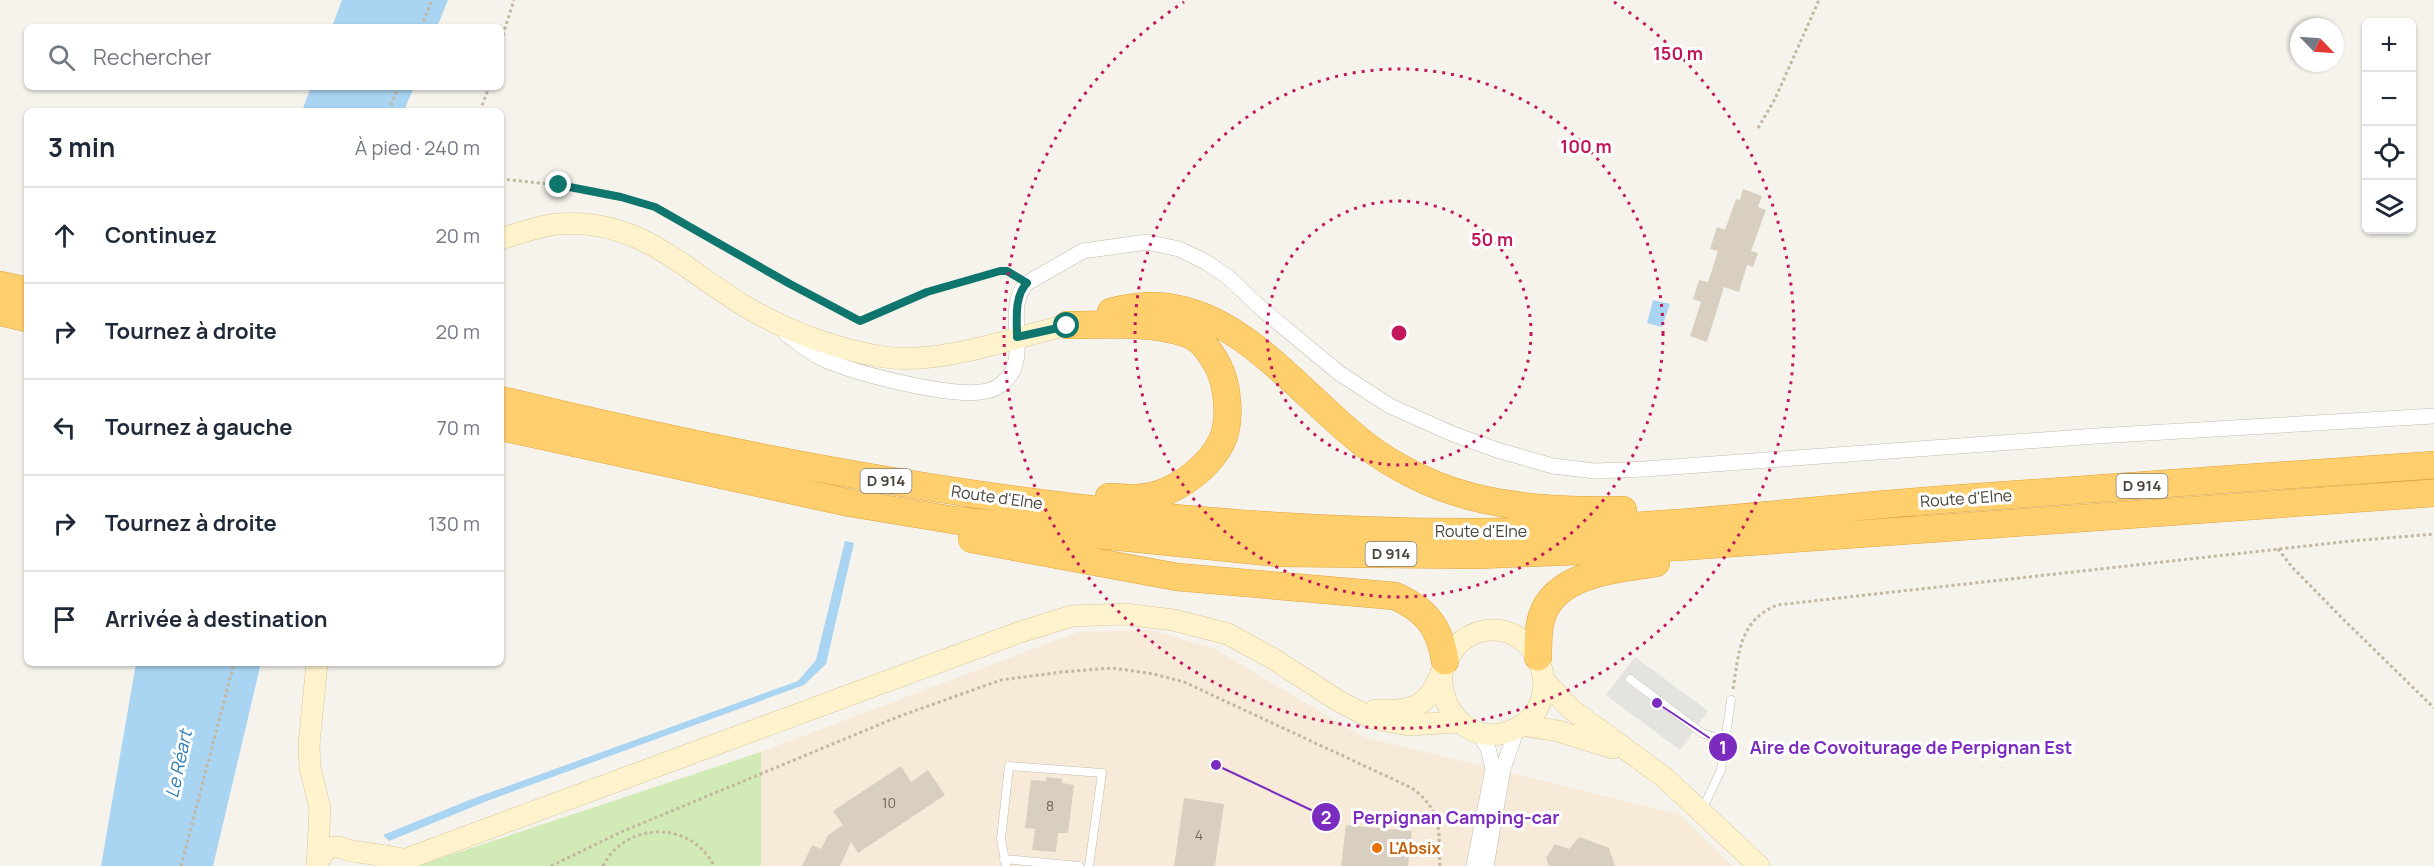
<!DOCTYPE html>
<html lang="fr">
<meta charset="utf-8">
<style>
:root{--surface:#fff;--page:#f6f6f7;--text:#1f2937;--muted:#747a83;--line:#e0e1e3}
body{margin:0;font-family:Manrope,sans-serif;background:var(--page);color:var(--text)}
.controls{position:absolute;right:18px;top:18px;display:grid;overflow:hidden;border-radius:9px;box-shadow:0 2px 4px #0004}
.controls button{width:54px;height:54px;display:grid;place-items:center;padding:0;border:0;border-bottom:2px solid var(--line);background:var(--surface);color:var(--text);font:30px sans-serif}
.compass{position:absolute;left:2290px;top:18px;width:54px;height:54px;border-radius:50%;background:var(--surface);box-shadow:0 2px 4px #0004;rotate:115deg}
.stop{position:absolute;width:18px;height:18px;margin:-14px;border:4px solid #0f766e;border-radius:50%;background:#fff}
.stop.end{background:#0f766e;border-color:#fff;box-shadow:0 2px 6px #0008}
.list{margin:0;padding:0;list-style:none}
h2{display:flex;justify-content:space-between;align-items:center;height:78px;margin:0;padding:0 24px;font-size:26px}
h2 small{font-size:20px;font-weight:400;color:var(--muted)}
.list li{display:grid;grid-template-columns:39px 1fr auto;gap:18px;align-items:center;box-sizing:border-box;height:96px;padding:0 24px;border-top:2px solid var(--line)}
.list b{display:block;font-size:22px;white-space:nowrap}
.list em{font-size:20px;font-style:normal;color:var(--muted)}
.icon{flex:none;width:33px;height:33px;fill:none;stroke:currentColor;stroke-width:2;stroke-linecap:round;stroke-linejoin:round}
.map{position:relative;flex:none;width:2434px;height:866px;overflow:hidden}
.search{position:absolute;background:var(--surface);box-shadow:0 2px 4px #0004;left:24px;top:24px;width:480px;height:66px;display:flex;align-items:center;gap:15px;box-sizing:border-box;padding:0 21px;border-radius:9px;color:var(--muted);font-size:22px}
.panel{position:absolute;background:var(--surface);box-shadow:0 2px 4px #0004;left:24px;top:108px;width:480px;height:558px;border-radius:9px}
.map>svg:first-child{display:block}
</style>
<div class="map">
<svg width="2434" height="866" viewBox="0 0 2434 866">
<rect width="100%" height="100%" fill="#f6f3ec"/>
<path fill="#f7ead8" d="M1151,630L1215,649L1363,737L1679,814L1732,866H459L1078,632Z"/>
<path fill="#d2eab5" d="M761,752V866H419L429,862Z"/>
<path fill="#e5e3e0" d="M1635,657L1708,711L1680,750L1606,695Z"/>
<path fill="#a9d4f2" d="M342,0H448L437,27H332Z
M311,87H414L404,111H302Z
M1653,300L1670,304L1662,327L1647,323Z
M845,541L854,543L826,664L804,685L487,801L389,841L383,835L472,799L798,681L816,660Z
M136,663H261L213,866H101Z"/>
<path fill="#d8cfc1" d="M1743,189L1762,196L1758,207L1766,210L1751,251L1758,253L1753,267L1747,265L1739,292L1724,287L1707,342L1690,336L1701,302L1693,299L1699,280L1708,282L1712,270L1718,251L1710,249L1717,227L1725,230L1736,199L1740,200Z
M901,766L911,782L928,770L945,795L858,853L851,842L840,866H802L812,845L821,849L828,835L843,825L833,811Z
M1046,777L1062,779V783L1074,785L1068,833H1058L1056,852L1032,850L1035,829L1025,828L1031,780L1046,781Z
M1184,798L1224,804L1215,866H1174Z
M1346,825L1412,831L1408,866H1341Z
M1579,837L1609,848L1615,866H1549L1546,858L1555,844L1569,849Z"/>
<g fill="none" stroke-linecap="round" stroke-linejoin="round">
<g stroke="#c2bbae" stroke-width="9">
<path id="lane" d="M1630,679L1702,733L1725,741
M1702,810L1721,770L1731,700
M1004,859L1079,866
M1006,866L1001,839L1009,766L1102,773L1089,866"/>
</g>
<g stroke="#c2bbae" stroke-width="16">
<path id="street" d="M786,334C797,342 809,352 821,358C853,373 953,399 987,391C997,389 1007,381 1012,372C1026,346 1005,305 1027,283L1083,251L1147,242L1179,249L1206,262L1228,277L1263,310L1339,373L1390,406L1453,434L1497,450L1553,466L1595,471L1645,469L2096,436L2434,416
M1474,866L1493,769L1488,748L1478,732
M1486,866L1503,769L1517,728"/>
</g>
<g stroke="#d6c79b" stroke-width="22">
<path id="secondary" d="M501,239C519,233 539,226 558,224C639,217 685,271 748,308C789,332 838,350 884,357C939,365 1013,338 1067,325
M317,663L309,745L310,767L320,809L317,866
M1544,680L1571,709L1665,778L1759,866
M1375,710C1388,711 1402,711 1415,706C1447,693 1438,640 1483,631C1540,621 1568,701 1517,728C1475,750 1438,714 1442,671
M1521,725L1558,731L1613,748
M318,862C330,837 340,850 358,852C373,854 388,856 402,859
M387,866L1020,632L1072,616L1124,614L1174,620L1228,634L1272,658L1337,700L1371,718L1408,725L1459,722"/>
</g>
<g stroke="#e0a43c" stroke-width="28">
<path id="highway" d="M0,285L27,291
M0,312L27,318
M1111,312C1219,279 1289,386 1364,444C1379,456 1396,466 1414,475C1478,508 1552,511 1623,510
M1067,325C1106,325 1147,321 1185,333C1201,338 1209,350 1217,364C1228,384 1232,422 1221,443C1209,466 1183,486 1159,494C1142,500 1125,498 1109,497
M501,400C822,478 1146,533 1478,532C1631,532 1784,512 1936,500C2102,487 2268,477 2434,465
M501,427L850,503L953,520L1278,553L1477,555L1677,547L2434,493
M972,539L1177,577L1395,596C1426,610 1440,627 1445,661
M1538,657C1538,646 1538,634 1540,624C1549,573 1615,570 1656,563"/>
</g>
<path stroke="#c4b79f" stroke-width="3" stroke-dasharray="3 3" stroke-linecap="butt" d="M421,27L432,0
M501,41L514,0
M389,111L398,87
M480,111L489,87
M1758,128L1775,99L1819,0
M501,179L559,185L621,197L655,207L790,284L860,321L927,292L967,280L1000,271H1007L1015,276
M2278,549L2292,567L2344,620L2434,708
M1733,689C1739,653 1739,621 1777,605L2351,541L2434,534
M181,866L234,663
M551,866L621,832L900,716L1001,680L1062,672L1112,668L1154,674L1184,682L1412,788C1444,813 1438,829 1440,866
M603,866C626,821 691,820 714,866"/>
<use href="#lane" stroke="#fff" stroke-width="8"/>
<use href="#street" stroke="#fff" stroke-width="15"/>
<use href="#secondary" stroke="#fff3cd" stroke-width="21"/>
<use href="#highway" stroke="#ffcf6e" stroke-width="27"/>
</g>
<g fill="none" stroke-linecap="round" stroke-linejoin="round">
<path stroke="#0f766e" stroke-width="8" d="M559,185L621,197L655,207L790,284L860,321L927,292L1000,271H1007L1027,283C1014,296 1017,320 1017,337L1067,326"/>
</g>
<g fill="none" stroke="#c2185b" stroke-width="3" stroke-dasharray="3 6">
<circle cx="1399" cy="333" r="132"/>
<circle cx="1399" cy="333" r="264"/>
<path d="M1614 2A395 395 0 1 1 1184 2"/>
</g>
<circle fill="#e8710a" stroke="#fff" stroke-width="2" cx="1377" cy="848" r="6"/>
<g text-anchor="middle" stroke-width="6" stroke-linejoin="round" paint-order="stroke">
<g font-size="14" fill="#6e675b">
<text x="889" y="808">10</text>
<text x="1050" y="811">8</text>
<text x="1199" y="840">4</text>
</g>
<g fill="#fff" stroke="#817c74" stroke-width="1.5">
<rect x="860.5" y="469" width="51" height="24" rx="4.5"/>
<rect x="2116.5" y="474" width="51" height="24" rx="4.5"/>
<rect x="1365.5" y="542" width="51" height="24" rx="4.5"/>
</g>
<g font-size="15" font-weight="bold" fill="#4b4439">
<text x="886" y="486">D 914</text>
<text x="2142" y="491">D 914</text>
<text x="1391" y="559">D 914</text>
</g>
<g font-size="16" fill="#4b4439" stroke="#fff">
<text transform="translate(997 497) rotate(8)" y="6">Route d'Elne</text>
<text transform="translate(1966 498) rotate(-4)" y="6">Route d'Elne</text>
<text x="1481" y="537">Route d'Elne</text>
</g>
<g font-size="16" font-weight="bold" fill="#c56008" stroke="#fff" text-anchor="start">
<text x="1389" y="854">L'Absix</text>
</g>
<g font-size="18" font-style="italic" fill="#2e7ab2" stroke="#fff">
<text transform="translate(179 764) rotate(-78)" y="6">Le Réart</text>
</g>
</g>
<circle cx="1399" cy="333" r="9" fill="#c2185b" stroke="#fff" stroke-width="3"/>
<g font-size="18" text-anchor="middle" font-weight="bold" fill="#c2185b" stroke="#fff" stroke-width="6" stroke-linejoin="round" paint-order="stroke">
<text x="1678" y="60">150 m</text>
<text x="1586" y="153">100 m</text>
<text x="1492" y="246">50 m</text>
</g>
<path fill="none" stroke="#7b2cbf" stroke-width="2" d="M1657 703L1723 747M1216 765L1326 817"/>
<g fill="#7b2cbf" stroke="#fff" stroke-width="2">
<circle cx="1657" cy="703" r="6"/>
<circle cx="1216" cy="765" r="6"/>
<circle cx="1723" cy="747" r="15"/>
<circle cx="1326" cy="817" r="15"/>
</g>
<g font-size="18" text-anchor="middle" font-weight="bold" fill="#fff">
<text x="1723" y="754">1</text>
<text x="1326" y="824">2</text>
</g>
<g font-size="18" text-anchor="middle" font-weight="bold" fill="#7b2cbf" stroke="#fff" stroke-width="6" stroke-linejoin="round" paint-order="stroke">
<text x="1911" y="754">Aire de Covoiturage de Perpignan Est</text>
<text x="1456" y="824">Perpignan Camping-car</text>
</g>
</svg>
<div class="controls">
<button>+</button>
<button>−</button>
<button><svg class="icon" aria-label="locate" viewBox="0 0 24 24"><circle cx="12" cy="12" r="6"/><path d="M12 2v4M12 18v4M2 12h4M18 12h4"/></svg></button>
<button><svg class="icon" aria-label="layers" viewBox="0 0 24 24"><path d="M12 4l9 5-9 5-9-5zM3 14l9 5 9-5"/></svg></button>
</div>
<svg class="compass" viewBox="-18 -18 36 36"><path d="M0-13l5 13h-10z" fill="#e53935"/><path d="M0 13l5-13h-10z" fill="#747a83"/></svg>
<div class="stop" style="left:1067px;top:326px"></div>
<div class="stop end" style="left:559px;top:185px"></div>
<div class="search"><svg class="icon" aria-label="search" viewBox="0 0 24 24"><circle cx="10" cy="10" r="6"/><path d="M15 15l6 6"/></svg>Rechercher</div>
<section class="panel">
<h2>3 min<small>À pied · 240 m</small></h2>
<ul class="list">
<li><svg class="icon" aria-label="ahead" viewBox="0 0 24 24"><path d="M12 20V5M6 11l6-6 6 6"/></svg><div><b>Continuez</b></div><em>20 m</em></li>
<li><svg class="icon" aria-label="right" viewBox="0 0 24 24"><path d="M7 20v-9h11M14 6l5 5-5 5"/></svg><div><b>Tournez à droite</b></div><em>20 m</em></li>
<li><svg class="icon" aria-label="left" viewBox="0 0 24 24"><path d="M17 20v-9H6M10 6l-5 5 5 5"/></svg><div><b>Tournez à gauche</b></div><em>70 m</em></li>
<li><svg class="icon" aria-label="right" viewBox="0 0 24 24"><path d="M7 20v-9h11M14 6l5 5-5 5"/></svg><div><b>Tournez à droite</b></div><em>130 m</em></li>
<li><svg class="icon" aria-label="arrive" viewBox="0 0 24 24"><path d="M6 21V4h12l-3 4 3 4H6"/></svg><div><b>Arrivée à destination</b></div></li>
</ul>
</section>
</div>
